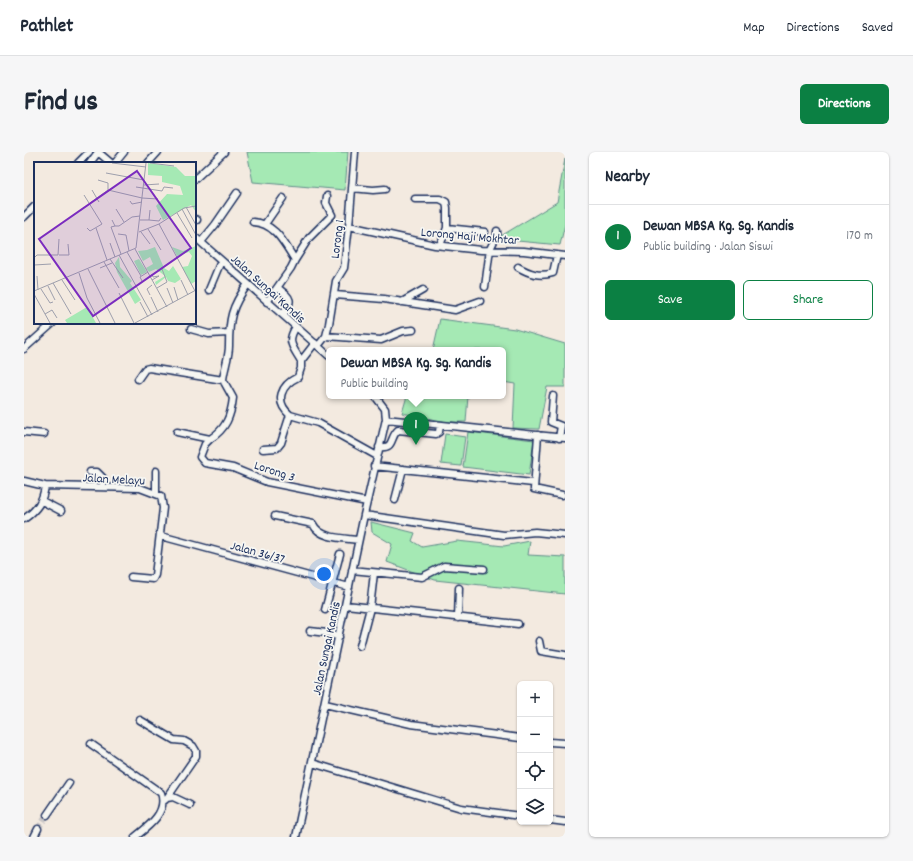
<!DOCTYPE html>
<meta charset="utf-8">
<style>
:root{--surface:#fff;--page:#f6f6f7;--text:#1f2937;--muted:#747a83;--line:#e0e1e3;--accent:#0b8043}
body{margin:0;font-family:Dekko,sans-serif;background:var(--page);color:var(--text)}
.controls{position:absolute;right:12px;bottom:12px;display:grid;overflow:hidden;border-radius:6px;box-shadow:0 1px 3px #0004}
.controls button{width:36px;height:36px;display:grid;place-items:center;padding:0;border:0;border-bottom:1px solid var(--line);background:var(--surface);color:var(--text);font:20px sans-serif}
.you{position:absolute;left:300px;top:422px;width:14px;height:14px;margin:-10px;border:3px solid #fff;border-radius:50%;background:#1a73e8;box-shadow:0 0 0 6px #1a73e833}
.badge{display:grid;place-items:center;width:26px;height:26px;border-radius:50%;background:var(--accent);color:#fff;font-size:13px;font-weight:700}
.pin{position:absolute;translate:-50% -33px;filter:drop-shadow(0 1px 2px #0008)}
.pin::after{content:'';position:absolute;top:21px;width:14px;height:12px;background:inherit;clip-path:polygon(0 0,100% 0,50% 100%)}
.popup{position:absolute;left:302px;top:195px;width:180px;height:52px;box-sizing:border-box;display:grid;place-content:center;border-radius:6px;background:var(--surface);filter:drop-shadow(0 1px 3px #0005);font-size:13px;white-space:nowrap;color:var(--muted)}
.popup b{font-size:15px;color:var(--text)}
.popup::after{content:'';position:absolute;left:50%;top:100%;margin-left:-8px;border:8px solid transparent;border-top-color:var(--surface)}
.list{margin:0;padding:0;list-style:none}
h2{display:flex;justify-content:space-between;align-items:center;height:52px;margin:0;padding:0 16px;font-size:17px}
h2 small{font-size:13px;font-weight:400;color:var(--muted)}
.list li{display:grid;grid-template-columns:26px 1fr auto;gap:12px;align-items:center;box-sizing:border-box;height:64px;padding:0 16px;border-top:1px solid var(--line)}
.list b{display:block;font-size:15px;white-space:nowrap}
.list p{margin:0;font-size:13px;white-space:nowrap;color:var(--muted)}
.list em{font-size:13px;font-style:normal;color:var(--muted)}
.actions{display:flex;gap:8px;padding:12px 16px}
.actions a{flex:1;padding:9px 0;border:1px solid var(--accent);border-radius:6px;text-align:center;font-size:14px;color:var(--accent)}
.actions .main{background:var(--accent);color:#fff}
.icon{flex:none;width:22px;height:22px;fill:none;stroke:currentColor;stroke-width:2;stroke-linecap:round;stroke-linejoin:round}
.map{position:relative;flex:none;width:541px;height:685px;overflow:hidden;border-radius:6px}
header{display:flex;align-items:center;gap:24px;box-sizing:border-box;height:56px;padding:0 20px;background:var(--surface);border-bottom:1px solid var(--line)}
header strong{font-size:19px}
nav{display:flex;gap:22px;margin-inline-start:auto;font-size:14px}
.intro{display:flex;align-items:center;justify-content:space-between;box-sizing:border-box;height:96px;padding:0 24px}
h1{margin:0;font-size:28px}
.button{padding:10px 18px;border-radius:6px;background:var(--accent);color:#fff;font-size:14px;font-weight:700}
main{display:flex;gap:24px;padding:0 24px}
aside{flex:1;background:var(--surface);border-radius:6px;box-shadow:0 1px 3px #0004}
.map>svg:first-child{display:block}
</style>
<header>
<strong>Pathlet</strong>
<nav><a>Map</a><a>Directions</a><a>Saved</a></nav>
</header>
<div class="intro"><h1>Find us</h1><a class="button">Directions</a></div>
<main>
<div class="map">
<svg width="541" height="685" viewBox="0 0 541 685">
<rect width="100%" height="100%" fill="#f3eae0"/>
<filter id="ink" filterUnits="userSpaceOnUse"><feTurbulence type="fractalNoise" baseFrequency=".025" numOctaves="2"/><feDisplacementMap in="SourceGraphic" scale="8" xChannelSelector="R" yChannelSelector="G"/><feConvolveMatrix kernelMatrix="1 2 1 2 8 2 1 2 1" color-interpolation-filters="sRGB"/></filter>
<g filter="url(#ink)">
<path fill="#a5e9b4" stroke="#608c89" d="M223,0H324L321,38L229,30Z
M541,7V72L536,93L472,87L533,50Z
M416,167L491,177L541,192V235H523L515,277L489,276L491,232L479,230V198H409Z
M383,244H444L442,270H423L378,261Z
M444,280L510,288L505,323L439,315Z
M421,282L441,285L437,314L417,312Z
M347,370L391,381L388,389L398,395L433,389L480,394L506,389L504,403L541,405V442L411,428L363,410L368,392L348,380Z"/>
<g fill="none" stroke-linecap="round" stroke-linejoin="round">
<path stroke="#c8c5c6" stroke-width="6" stroke-dasharray="6 3" stroke-linecap="butt" d="M14,677L23,663"/>
<g stroke="#1b2f5e" stroke-width="9">
<path id="minor" d="M54,11L65,0
M66,11L74,0L87,11
M91,11L100,0
M124,11L134,0
M171,27L200,0
M328,36L349,38L361,37
M391,47H416L422,50L423,56V76
M0,65L11,54
M171,67L173,68
M229,70C251,71 260,91 271,108L267,116L243,150
M241,72L259,46
M325,74L411,93L457,98L500,99L541,104
M171,85L305,204
M177,90L191,73L213,41
M416,93L423,76L461,80
M271,108L285,86L308,63L302,51L303,44
M494,115C506,122 516,125 529,121L533,103
M461,135L466,97L473,83V79
M254,136C268,147 269,148 259,163
M185,138L197,109
M311,143L360,147L431,158L456,149
M378,150L399,138
M272,175C262,190 269,195 277,209L291,191
M167,177L185,182L204,181
M302,184L357,188L379,179L389,178
M294,194L302,184L305,172L312,129L320,116L325,74L331,0
M0,197L29,171
M114,227L121,217L125,216L199,228
M529,244L527,270L537,274L535,286
M266,263C250,249 257,233 274,225L277,216V209
M362,267L541,286
M0,280L20,282
M153,280L186,287C202,277 207,264 209,246L199,228C200,217 205,205 205,194C205,167 207,155 224,132
M514,283L510,337L538,343
M186,287L181,292L176,305L181,311L209,316L243,330L343,350
M355,295C371,297 365,286 374,278L412,282L415,280L416,273
M239,297L253,296L257,291L266,263L294,271L353,304
M350,314L509,331
M132,319V341
M66,320H73L79,326V335
M0,329L21,334L116,336L137,344L139,356L131,423L129,427L107,425
M371,348L379,317
M18,349L37,359
M340,363L480,383L511,380L541,383
M251,364L289,372C296,387 319,386 334,388
M0,367C13,358 19,349 21,334
M137,384L325,435
M328,418L398,425L420,414L460,417
M322,453L494,472
M301,458L316,402
M434,466L435,436
M286,479L303,481L315,485
M515,489L517,499L541,503
M336,494L346,456L350,421
M301,552L387,572L496,586
M116,568L150,588L160,589L169,594L172,599V604L143,646
M526,590L541,591
M67,592L137,641C144,660 125,674 111,685
M288,611L437,656L496,664
M141,648L143,646L149,645L166,653
M23,663L45,631
M526,668L541,670
M10,685L14,677
M272,685L340,363L362,267L361,257L351,244"/>
</g>
<use href="#minor" stroke="#f6f6f2" stroke-width="6"/>
</g>
</g>
<g text-anchor="middle" stroke-width="3.5" stroke-linejoin="round" paint-order="stroke">
<g font-size="13" fill="#1b2f5e" stroke="#f6f6f2">
<text transform="translate(446 83) rotate(5)" y="5">Lorong Haji Mokhtar</text>
<text transform="translate(312 87) rotate(-83)" y="5">Lorong 1</text>
<text transform="translate(245 136) rotate(42)" y="5">Jalan Sungai Kandis</text>
<text transform="translate(251 318) rotate(18)" y="5">Lorong 3</text>
<text transform="translate(90 326) rotate(3)" y="5">Jalan Melayu</text>
<text transform="translate(234 399) rotate(15)" y="5">Jalan 36/37</text>
<text transform="translate(301 496) rotate(-78)" y="5">Jalan Sungai Kandis</text>
</g>
</g>
<g transform="translate(10 10)">
<rect width="162" height="162" fill="#f3eae0"/>
<path d="M114,1L142,5L151,14H162V50L157,43L129,58L122,44L133,32L149,33L146,24L128,20V14L114,13ZM162,84V119L157,122L148,105L154,104L158,94L155,90L143,94L138,85L149,89ZM121,85L130,106L135,109L139,104L147,117L141,121L134,119L132,115L122,123L121,120L131,114L122,107L115,110L112,106L119,102L116,95L109,99L104,89L113,88ZM85,95L86,105L98,119L96,121L107,138L101,142L83,110L81,101ZM105,97L113,110L107,113L100,99ZM53,145L62,161H33L31,158Z" fill="#a5e9b4"/>
<path fill="none" stroke="#9d9fac" stroke-width="1" d="M78,1L112,5M116,1L140,4M72,11L110,18M64,18L74,21V28L108,36M110,23L125,22M102,25L128,29L130,25L139,26M58,28L65,40M50,33L68,62L56,69L53,66M108,36L124,37M96,39L98,42L108,40M56,41L74,28M152,45L162,63M82,47L90,60M148,47L162,73M143,51L158,76M0,54V83M78,58L81,64H85L98,55L106,54M106,58H115L116,48M115,58L125,59L127,56M125,62L161,129M81,64L77,65L87,92M62,66L73,98M114,67L127,88M105,70L125,62L150,46L162,44M107,70L116,82M84,72L92,73L95,89M76,81L81,95M101,87L133,145M93,90L107,114M25,93H35L34,82M85,93L118,153M0,96L3,93H24L25,77M76,97L89,116M70,100L85,126M0,103L17,102M66,106L78,101M54,107L81,161M45,111L53,136L66,161M118,112L119,115L125,114L118,118M3,114L4,128M28,118L41,138M147,118L154,133M108,119L106,115L114,110M19,121L37,152M14,124L21,138M140,125L144,138M123,126L133,120L128,107M133,126L139,141M7,127L16,141L19,140M0,129L102,86L112,1M85,131L100,161M0,132L16,161M116,133L113,127L118,123M117,135L124,150M106,140L114,155M11,152L18,148L23,156M101,161L162,128"/>
<path fill="#7b2cbf" fill-opacity="0.15" stroke="#7b2cbf" stroke-width="2" d="M103,9L157,86L59,154L5,77Z"/>
<rect width="162" height="162" fill="none" stroke="#1b2f5e" stroke-width="2"/>
</g>
</svg>
<div class="controls">
<button>+</button>
<button>−</button>
<button><svg class="icon" aria-label="locate" viewBox="0 0 24 24"><circle cx="12" cy="12" r="6"/><path d="M12 2v4M12 18v4M2 12h4M18 12h4"/></svg></button>
<button><svg class="icon" aria-label="layers" viewBox="0 0 24 24"><path d="M12 4l9 5-9 5-9-5zM3 14l9 5 9-5"/></svg></button>
</div>
<div class="you"></div>
<div class="pin badge" style="left:392px;top:293px">1</div>
<div class="popup"><b>Dewan MBSA Kg. Sg. Kandis</b>Public building</div>
</div>
<aside>
<h2>Nearby<small></small></h2>
<ul class="list">
<li><span class="badge">1</span><div><b>Dewan MBSA Kg. Sg. Kandis</b><p>Public building · Jalan Siswi</p></div><em>170 m</em></li>
</ul>
<div class="actions"><a class="main">Save</a><a>Share</a></div>
</aside>
</main>
